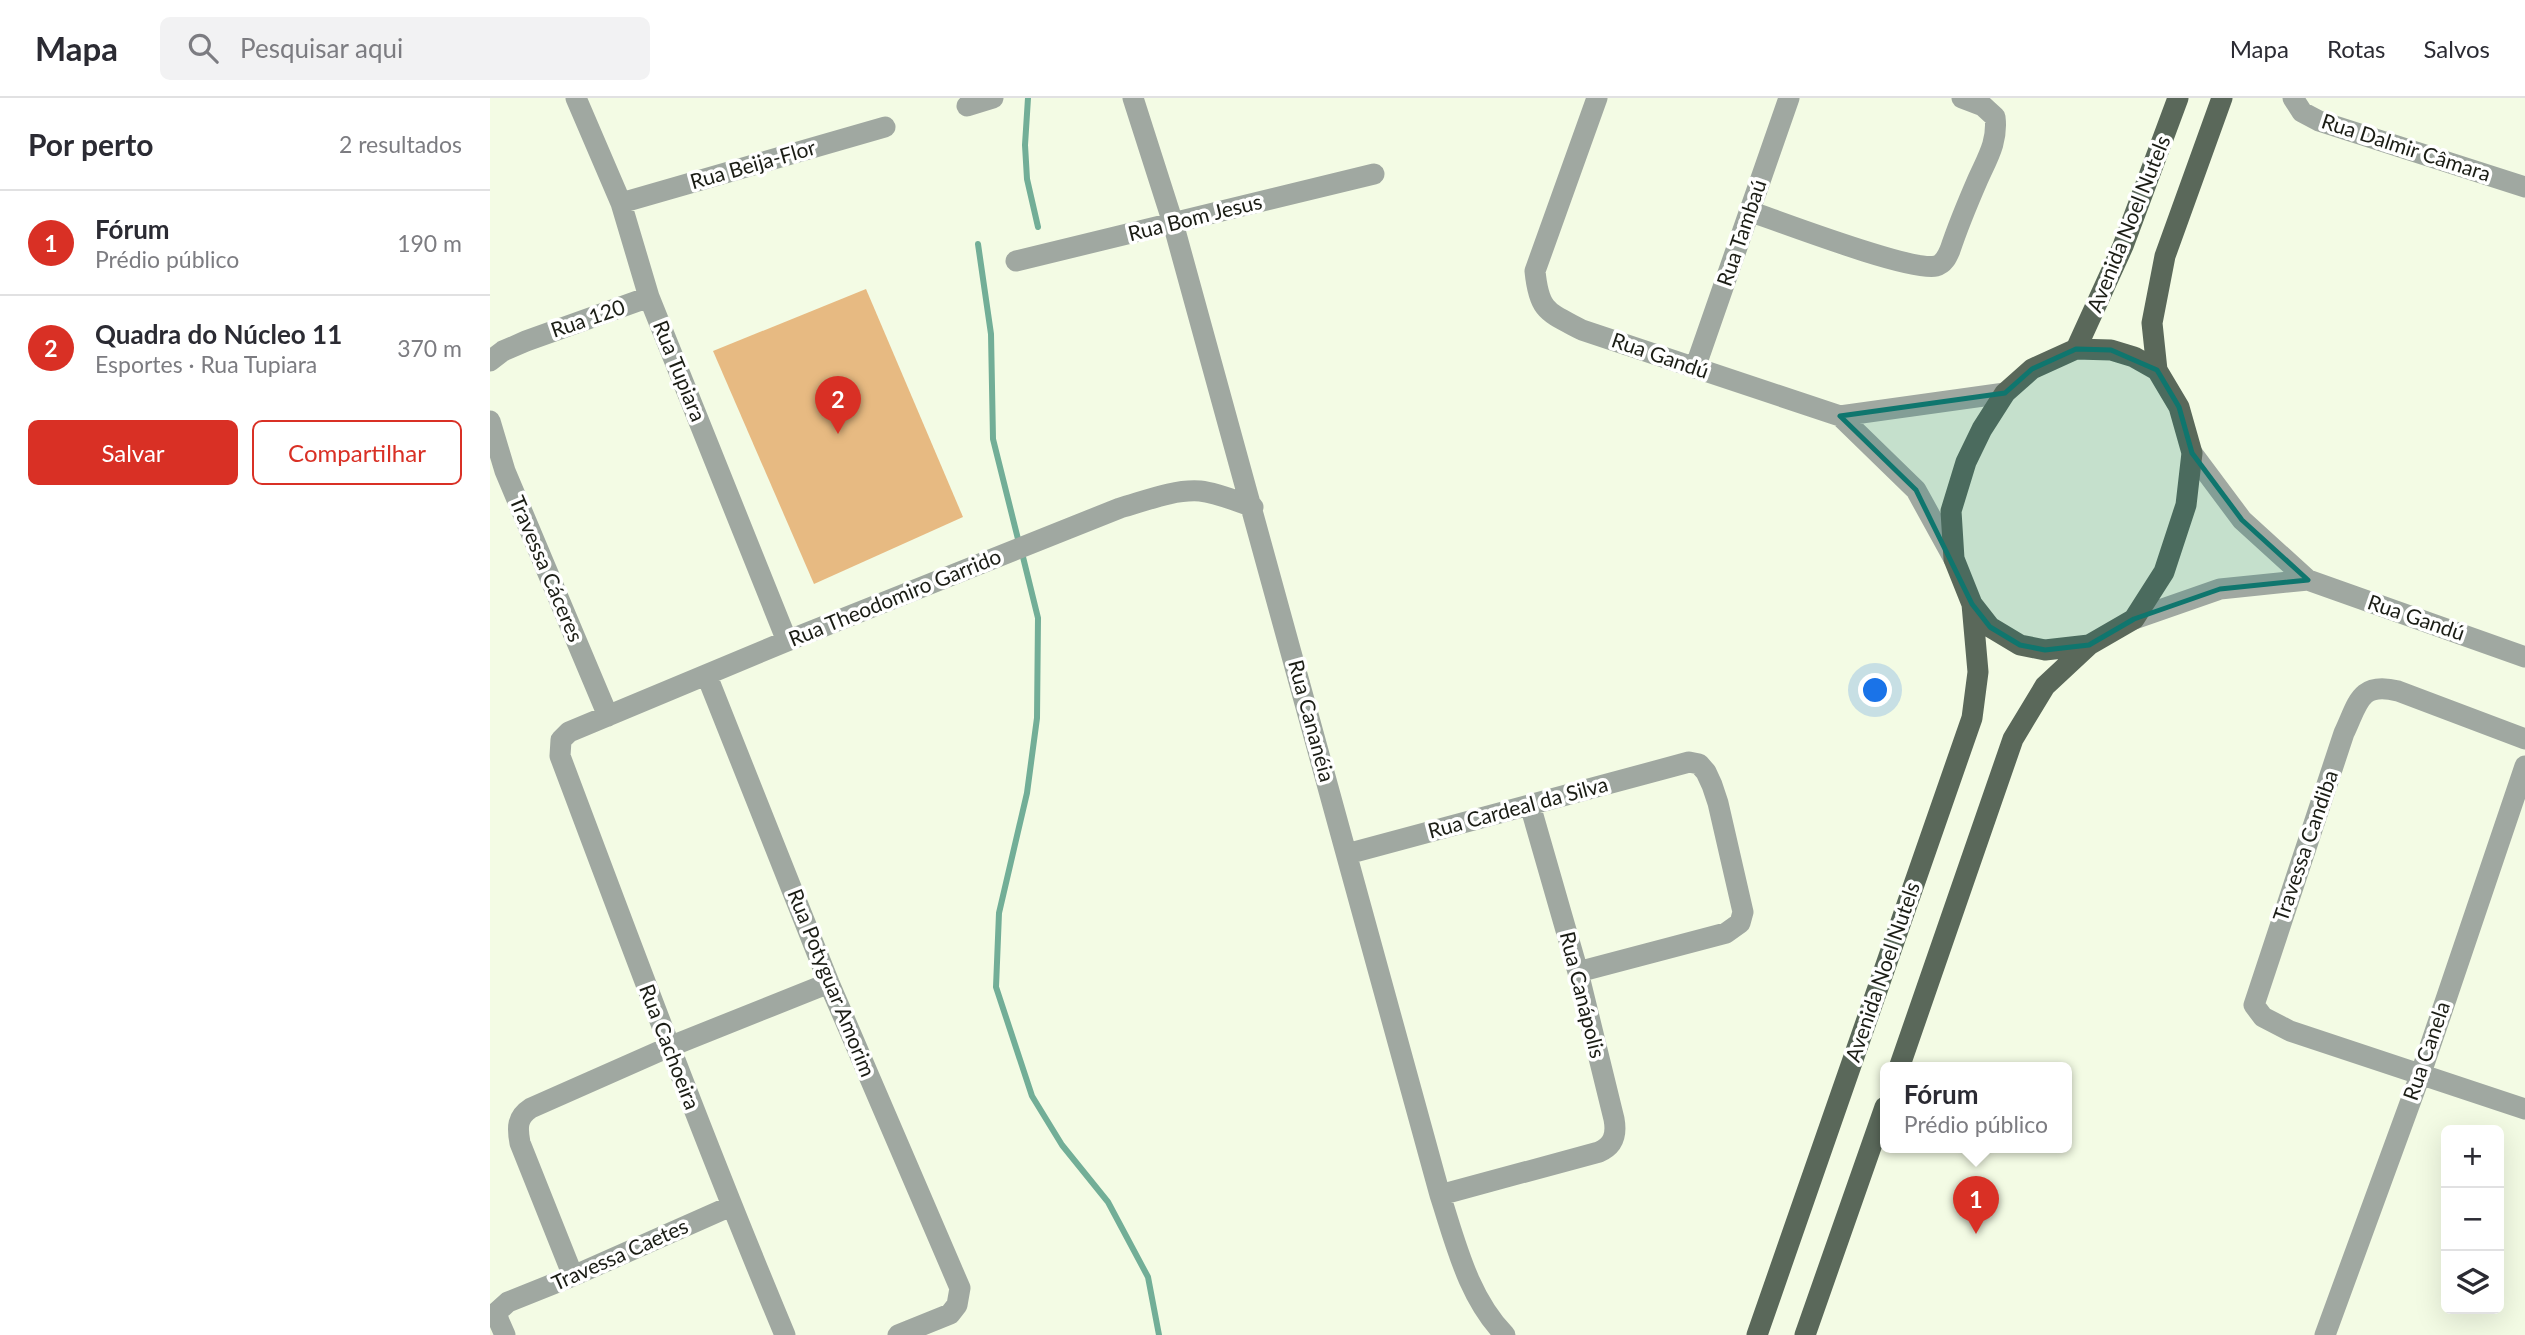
<!DOCTYPE html>
<html lang="pt">
<meta charset="utf-8">
<style>
:root{--surface:#fff;--page:#f2f2f3;--text:#2b2b33;--muted:#7c7c81;--line:#e1e1e2;--accent:#d93025}
body{margin:0;font-family:Lato,sans-serif;background:var(--page);color:var(--text)}
.controls{position:absolute;right:21px;bottom:21px;display:grid;overflow:hidden;border-radius:10px;box-shadow:0 7px 28px #0002}
.controls button{width:63px;height:63px;display:grid;place-items:center;padding:0;border:0;border-bottom:2px solid var(--line);background:var(--surface);color:var(--text);font:35px sans-serif}
.you{position:absolute;left:1386px;top:593px;width:24px;height:24px;margin:-18px;border:5px solid #fff;border-radius:50%;background:#1a73e8;box-shadow:0 0 0 10px #1a73e833}
.badge{display:grid;place-items:center;width:46px;height:46px;border-radius:50%;background:var(--accent);color:#fff;font-size:23px;font-weight:700}
.pin{position:absolute;translate:-50% -58px;filter:drop-shadow(0 2px 4px #0008)}
.pin::after{content:'';position:absolute;top:37px;width:24px;height:21px;background:inherit;clip-path:polygon(0 0,100% 0,50% 100%)}
.popup{position:absolute;left:1390px;top:964px;width:192px;height:91px;box-sizing:border-box;display:grid;place-content:center;border-radius:10px;background:var(--surface);filter:drop-shadow(0 2px 5px #0005);font-size:23px;white-space:nowrap;color:var(--muted)}
.popup b{font-size:26px;color:var(--text)}
.popup::after{content:'';position:absolute;left:50%;top:100%;margin-left:-14px;border:14px solid transparent;border-top-color:var(--surface)}
.list{margin:0;padding:0;list-style:none}
h2{display:flex;justify-content:space-between;align-items:center;height:91px;margin:0;padding:0 28px;font-size:30px}
h2 small{font-size:23px;font-weight:400;color:var(--muted)}
.list li{display:grid;grid-template-columns:46px 1fr auto;gap:21px;align-items:center;box-sizing:border-box;height:105px;padding:0 28px;border-top:2px solid var(--line)}
.list b{display:block;font-size:26px;white-space:nowrap}
.list p{margin:0;font-size:23px;white-space:nowrap;color:var(--muted)}
.list em{font-size:23px;font-style:normal;color:var(--muted)}
.actions{display:flex;gap:14px;padding:21px 28px}
.actions a{flex:1;padding:16px 0;border:2px solid var(--accent);border-radius:10px;text-align:center;font-size:24px;color:var(--accent)}
.actions .main{background:var(--accent);color:#fff}
.icon{flex:none;width:38px;height:38px;fill:none;stroke:currentColor;stroke-width:2;stroke-linecap:round;stroke-linejoin:round}
.map{position:relative;flex:none;width:2035px;height:1237px;overflow:hidden}
header{display:flex;align-items:center;gap:42px;box-sizing:border-box;height:98px;padding:0 35px;background:var(--surface);border-bottom:2px solid var(--line)}
header strong{font-size:33px}
nav{display:flex;gap:38px;margin-inline-start:auto;font-size:24px}
.search{width:490px;height:63px;background:var(--page);display:flex;align-items:center;gap:18px;box-sizing:border-box;padding:0 24px;border-radius:10px;color:var(--muted);font-size:26px}
main{display:flex}
aside{flex:1;background:var(--surface)}
.map>svg:first-child{display:block}
</style>
<header>
<strong>Mapa</strong>
<div class="search"><svg class="icon" aria-label="search" viewBox="0 0 24 24"><circle cx="10" cy="10" r="6"/><path d="M15 15l6 6"/></svg>Pesquisar aqui</div>
<nav><a>Mapa</a><a>Rotas</a><a>Salvos</a></nav>
</header>
<main>
<aside>
<h2>Por perto<small>2 resultados</small></h2>
<ul class="list">
<li><span class="badge">1</span><div><b>Fórum</b><p>Prédio público</p></div><em>190 m</em></li>
<li><span class="badge">2</span><div><b>Quadra do Núcleo 11</b><p>Esportes · Rua Tupiara</p></div><em>370 m</em></li>
</ul>
<div class="actions"><a class="main">Salvar</a><a>Compartilhar</a></div>
</aside>
<div class="map">
<svg width="2035" height="1237" viewBox="0 0 2035 1237">
<rect width="100%" height="100%" fill="#f3fbe4"/>
<path fill="#e7ba82" d="M376,191L473,419L324,486L223,253Z"/>
<g fill="none" stroke-linecap="round" stroke-linejoin="round">
<path stroke="#72ae97" stroke-width="6" d="M538,0L535,47L537,81L548,129
M488,146L501,236L503,341L529,445
M532,455L548,520L547,620L537,695L509,815L506,889L542,998L572,1047L618,1104L658,1179L669,1237"/>
<path stroke="#a0a8a1" stroke-width="21" d="M86,0L131,105L159,199L297,543
M643,0L683,125L950,1097C966,1146 978,1199 1015,1237
M1107,0L1045,173C1049,214 1058,214 1092,232L1350,318L1515,295
M1803,0L1812,14L1829,23L2035,89
M477,8L503,0
M131,105L395,29
M1259,113C1291,124 1421,174 1446,168C1454,166 1457,159 1460,152C1468,128 1478,104 1488,81C1498,59 1508,43 1505,19L1493,8L1472,0
M526,163L884,76
M0,263L13,253L36,243L159,199
M1205,270L1299,0
M1350,318L1426,392L1464,461
M0,323L15,373L118,618
M1702,355L1752,422L1818,482L2035,559
M1644,521L1730,491L1818,482
M217,578L339,885L470,1190L467,1207L460,1216L408,1237
M2035,641L1908,593C1869,583 1868,606 1854,635L1764,907L1773,919L1800,933L2035,1011
M857,756L1199,664L1209,666L1216,674L1222,687L1228,705L1253,814L1250,825L1236,835L1088,874
M950,1097L1109,1054C1123,1048 1127,1037 1124,1021L1088,874L1040,707
M83,1178L30,1045C27,1029 27,1019 41,1010L179,949L339,885
M15,1237L8,1221V1213L18,1204L83,1178L241,1108
M295,1237C215,1046 143,852 70,658L71,642L79,634L297,543L630,410C655,403 684,391 710,393C728,395 746,403 763,409
M1835,1237L1931,975L2035,668"/>
<path stroke="#5a685a" stroke-width="21" d="M1586,251L1621,252L1644,259L1667,272L1689,309L1702,355L1696,407L1674,474L1644,521L1599,547L1555,552L1530,547L1500,529L1482,506L1464,461L1461,413L1476,364L1492,331L1515,295L1542,271Z
M1586,251L1633,148L1688,0
M1667,272L1662,225L1675,158L1732,0
M1409,970L1523,641L1555,588L1599,547
M1267,1237L1482,620L1488,574L1482,506
M1315,1237L1395,1009"/>
</g>
<path fill="#0f766e" fill-opacity="0.2" stroke="#0f766e" stroke-width="5" stroke-linejoin="round" d="M1586,251L1621,252L1667,272L1689,309L1702,355L1752,422L1818,482L1730,491L1644,521L1599,547L1555,552L1530,547L1500,529L1482,506L1426,392L1350,318L1515,295L1542,271Z"/>
<g text-anchor="middle" stroke-width="7" stroke-linejoin="round" paint-order="stroke">
<g font-size="21" fill="#1b1d15" stroke="#fff">
<text transform="translate(1916 50) rotate(18)" y="7">Rua Dalmir Câmara</text>
<text transform="translate(263 67) rotate(-16)" y="7">Rua Beija-Flor</text>
<text transform="translate(705 120) rotate(-14)" y="7">Rua Bom Jesus</text>
<text transform="translate(1639 126) rotate(-68)" y="7">Avenida Noel Nutels</text>
<text transform="translate(1252 135) rotate(-71)" y="7">Rua Tambaú</text>
<text transform="translate(98 221) rotate(-19)" y="7">Rua 120</text>
<text transform="translate(1170 258) rotate(19)" y="7">Rua Gandú</text>
<text transform="translate(189 273) rotate(68)" y="7">Rua Tupiara</text>
<text transform="translate(56 471) rotate(67)" y="7">Travessa Cáceres</text>
<text transform="translate(405 500) rotate(-22)" y="7">Rua Theodomiro Garrido</text>
<text transform="translate(1926 520) rotate(19)" y="7">Rua Gandú</text>
<text transform="translate(821 623) rotate(75)" y="7">Rua Cananéia</text>
<text transform="translate(1028 710) rotate(-15)" y="7">Rua Cardeal da Silva</text>
<text transform="translate(1816 748) rotate(-71)" y="7">Travessa Candiba</text>
<text transform="translate(1393 874) rotate(-71)" y="7">Avenida Noel Nutels</text>
<text transform="translate(341 885) rotate(68)" y="7">Rua Potyguar Amorim</text>
<text transform="translate(1092 897) rotate(76)" y="7">Rua Canápolis</text>
<text transform="translate(179 949) rotate(69)" y="7">Rua Cachoeira</text>
<text transform="translate(1937 953) rotate(-71)" y="7">Rua Canela</text>
<text transform="translate(130 1157) rotate(-24)" y="7">Travessa Caetes</text>
</g>
</g>
</svg>
<div class="controls">
<button>+</button>
<button>−</button>
<button><svg class="icon" aria-label="layers" viewBox="0 0 24 24"><path d="M12 4l9 5-9 5-9-5zM3 14l9 5 9-5"/></svg></button>
</div>
<div class="you"></div>
<div class="pin badge" style="left:1486px;top:1136px">1</div>
<div class="popup"><b>Fórum</b>Prédio público</div>
<div class="pin badge" style="left:348px;top:336px">2</div>
</div>
</main>
